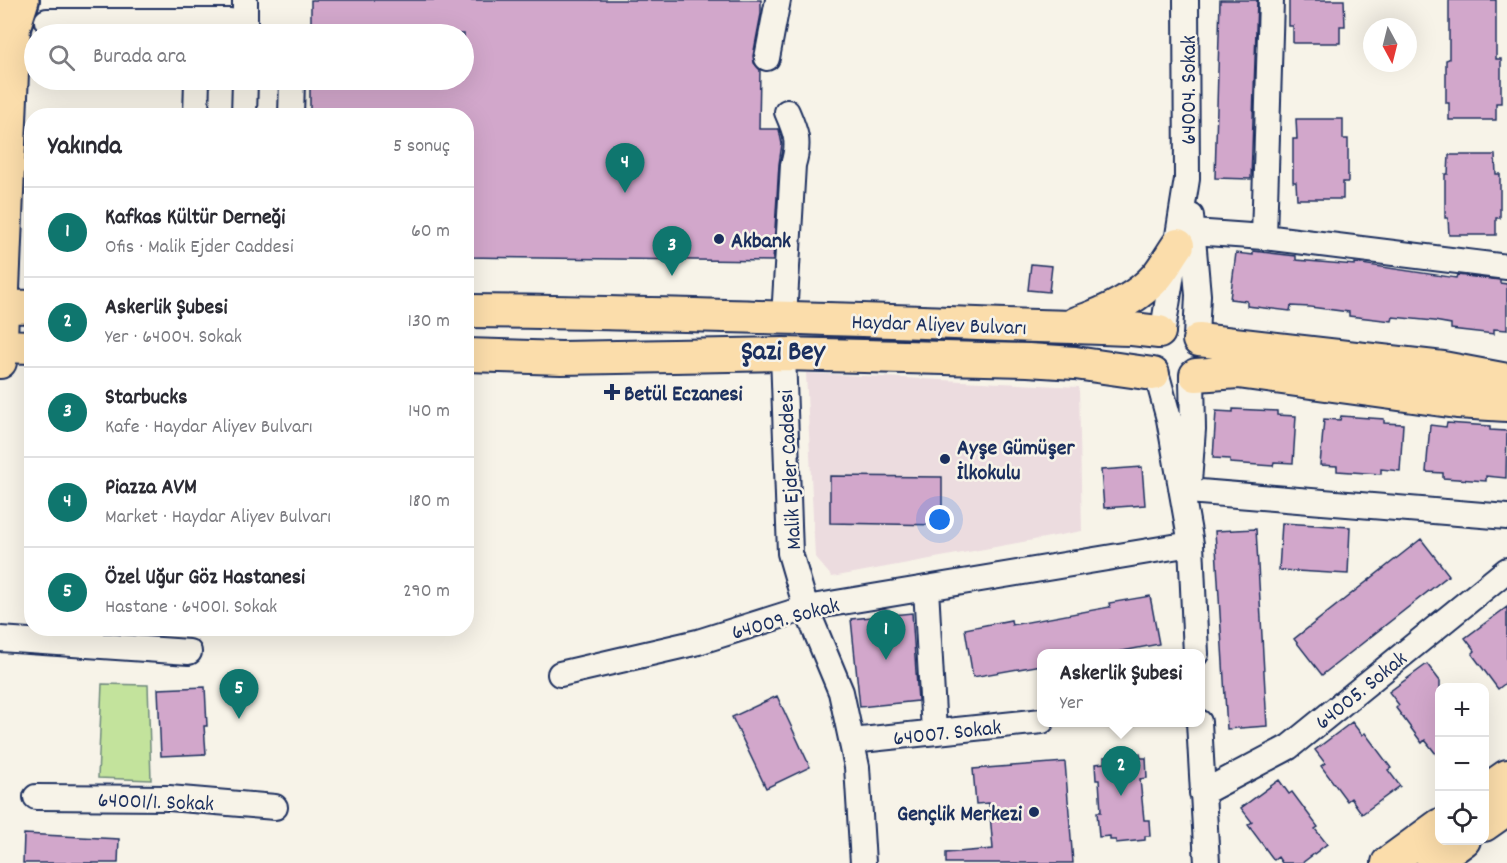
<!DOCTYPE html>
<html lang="tr">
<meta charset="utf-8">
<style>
:root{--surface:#fff;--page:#f2f2f3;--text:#2b2b33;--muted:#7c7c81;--line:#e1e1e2;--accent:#0f766e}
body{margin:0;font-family:Dekko,sans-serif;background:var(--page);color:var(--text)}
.controls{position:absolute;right:18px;bottom:18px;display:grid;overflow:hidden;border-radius:12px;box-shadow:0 6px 24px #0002}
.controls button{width:54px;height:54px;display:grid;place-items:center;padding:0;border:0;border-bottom:2px solid var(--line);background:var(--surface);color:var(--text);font:30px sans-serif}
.compass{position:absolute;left:1363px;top:18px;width:54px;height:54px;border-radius:50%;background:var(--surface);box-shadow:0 6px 24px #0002;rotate:173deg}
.you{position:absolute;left:940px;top:520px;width:21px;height:21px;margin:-15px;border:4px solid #fff;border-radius:50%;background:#1a73e8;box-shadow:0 0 0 9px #1a73e833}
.badge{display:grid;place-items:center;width:39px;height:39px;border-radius:50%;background:var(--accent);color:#fff;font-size:20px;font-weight:700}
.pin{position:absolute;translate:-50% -50px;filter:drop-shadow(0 2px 3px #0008)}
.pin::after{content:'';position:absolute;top:32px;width:21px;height:18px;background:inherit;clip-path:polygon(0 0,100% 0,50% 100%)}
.popup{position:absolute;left:1037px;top:649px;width:168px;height:78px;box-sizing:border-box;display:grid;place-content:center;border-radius:12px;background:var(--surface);filter:drop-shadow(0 2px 4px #0005);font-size:20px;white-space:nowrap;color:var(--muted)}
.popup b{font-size:22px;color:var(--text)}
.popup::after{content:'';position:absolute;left:50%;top:100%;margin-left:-12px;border:12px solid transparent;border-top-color:var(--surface)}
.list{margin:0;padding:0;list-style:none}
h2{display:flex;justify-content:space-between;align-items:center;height:78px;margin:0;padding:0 24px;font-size:26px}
h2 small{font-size:20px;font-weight:400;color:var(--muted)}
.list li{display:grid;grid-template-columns:39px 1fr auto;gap:18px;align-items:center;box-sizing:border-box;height:90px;padding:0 24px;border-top:2px solid var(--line)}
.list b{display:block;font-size:22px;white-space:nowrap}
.list p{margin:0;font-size:20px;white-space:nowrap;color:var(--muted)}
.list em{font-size:20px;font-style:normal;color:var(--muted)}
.icon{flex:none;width:33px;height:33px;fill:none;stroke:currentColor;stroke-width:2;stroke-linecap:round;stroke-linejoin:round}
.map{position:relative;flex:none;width:1507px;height:863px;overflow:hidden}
.search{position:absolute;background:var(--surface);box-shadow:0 6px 24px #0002;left:24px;top:24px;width:450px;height:66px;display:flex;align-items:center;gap:15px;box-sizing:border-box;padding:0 21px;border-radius:33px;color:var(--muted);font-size:22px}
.panel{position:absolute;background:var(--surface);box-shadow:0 6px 24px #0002;left:24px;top:108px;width:450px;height:528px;border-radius:24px}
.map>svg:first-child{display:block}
</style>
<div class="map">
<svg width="1507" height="863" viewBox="0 0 1507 863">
<rect width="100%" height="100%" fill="#f7f3e8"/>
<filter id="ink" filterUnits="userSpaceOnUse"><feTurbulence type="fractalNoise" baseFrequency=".0167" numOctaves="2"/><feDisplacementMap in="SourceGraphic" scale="12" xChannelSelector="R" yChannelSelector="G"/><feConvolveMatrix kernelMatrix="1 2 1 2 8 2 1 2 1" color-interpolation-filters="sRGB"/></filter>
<g filter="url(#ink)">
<path fill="#ecdcdf" d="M806,373L1079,387L1082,531L832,577L815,557Z"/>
<path fill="#c3e39c" stroke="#6f897d" stroke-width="1.5" d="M102,684L148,685L151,780L98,778Z"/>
<path fill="#d2a7cb" stroke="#1b2f5e" stroke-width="1.5" d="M311,0H761V14L753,56L754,63L760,70L759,129H779L782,144L779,164L773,261L466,257V116H310V80H464V34H311Z
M1220,0H1257L1251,179L1215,178Z
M1289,0H1344L1345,26H1340V43H1293V26H1289Z
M1449,0H1496V59H1501V103H1496V120H1449V103H1446V60L1449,59Z
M1296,119H1343V139H1348V182H1343V199H1297L1296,182H1293V139H1297Z
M1449,155H1495L1496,174H1500V218H1496V235H1449L1448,218H1445V174H1448Z
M1253,251L1296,256V260L1355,265V263L1456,278L1457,275L1500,280V283L1507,284V330L1494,329V334L1451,329V324L1434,321L1393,317L1392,321L1349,316V312L1310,307L1291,306L1290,311L1247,306V301L1230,299L1236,253L1253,255Z
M1031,264L1052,266L1049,292L1028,290Z
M1233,409L1277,411V415L1296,416L1293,463L1274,462L1273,466L1230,463V459L1213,458L1216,411L1233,412Z
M1341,416L1384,419V423L1403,424L1400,471L1381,469V474L1337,471V466L1320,465L1324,419L1340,420Z
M1447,423L1490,426V430L1507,431L1506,478L1486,476V481L1443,478V473L1426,472L1430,425L1446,427Z
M1142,467L1145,505L1104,508L1101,470Z
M830,476L942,477V525L830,523Z
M1282,523L1350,527L1348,574L1279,570Z
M1256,529L1267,726L1227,729L1215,531Z
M1421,539L1449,575L1322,675L1294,639Z
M1150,596L1159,644L1107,654H1041V665L973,677L965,629L1011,620L1012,625L1110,607L1109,603Z
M1507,607V682L1498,689L1472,654L1475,651L1465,638Z
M912,613L918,701L860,707L851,619Z
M1427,664L1440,681V759L1425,740L1422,743L1396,708L1399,705L1389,692Z
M205,687L207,726H204L206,754L161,756L158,689Z
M777,696L810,767L766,788L732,717Z
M1352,722L1362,735L1365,733L1391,768L1388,770L1400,786L1362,814L1351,798L1347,801L1321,766L1325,763L1315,750Z
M1140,754L1141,758H1146L1147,778L1140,779L1144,820H1149L1150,836H1145V840L1116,843V840H1110V836L1099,837L1097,812H1101L1099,780H1096L1095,764L1104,763V757Z
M1065,762L1073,863H946V853L993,849L989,803L976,804L973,769Z
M1279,780L1289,794L1292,792L1318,827L1315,829L1327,844L1302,863H1282L1278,857L1274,860L1248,825L1252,822L1241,808Z
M24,834L119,839L118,863H23Z"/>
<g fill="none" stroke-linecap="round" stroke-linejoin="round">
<g stroke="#1b2f5e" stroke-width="28">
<path id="minor" d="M245,0V34
M47,21H230
M767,58L778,0
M196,116L197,80
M244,116L245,80
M291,116L292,80
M1191,216L1198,295L1196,337
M1193,232L1264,237L1507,267
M1264,237L1271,0
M784,318L793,165C800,142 796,133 787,112
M1163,330L1187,179L1186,0
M783,354L790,553L806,608L841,692L857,767L863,863
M1158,379L1169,419L1191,544L1196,654
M1189,482L1193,429L1192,378
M1188,491L1507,517
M926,588L934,732
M0,639L189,652
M560,674L698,642L806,608L1191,544
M1199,722L1207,863
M852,741L1042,721
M1202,793L1289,747L1507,570
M36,797L169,798L275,807"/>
</g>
<g stroke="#1b2f5e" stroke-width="36">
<path id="major" d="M2,306L32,307
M466,311C688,313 910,322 1132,329L1159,332
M1077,323C1106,313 1137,299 1157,276C1165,266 1171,255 1178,245
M1199,340L1443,368L1507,380
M2,346L32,347
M466,355L561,358L783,354L1028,360L1075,363L1153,374
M0,362L15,0
M1196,375L1238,372L1457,402L1507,405
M1484,792L1507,776
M1484,825L1507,809
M1388,863L1440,825
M1433,863L1464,840"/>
</g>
<g stroke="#1b2f5e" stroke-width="38">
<path id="highway" d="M14,25L22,0"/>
</g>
<use href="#minor" stroke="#f7f3e8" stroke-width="24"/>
<use href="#major" stroke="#fbddab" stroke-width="32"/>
<use href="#highway" stroke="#fbddab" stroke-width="33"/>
</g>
</g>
<g fill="#1b2f5e" stroke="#f7f3e8" stroke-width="2">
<circle cx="719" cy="239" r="6"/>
<path d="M609 383h6v6h6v6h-6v6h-6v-6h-6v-6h6z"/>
<circle cx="945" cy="459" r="6"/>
<circle cx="1034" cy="812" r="6"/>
</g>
<g text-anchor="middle" stroke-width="5" stroke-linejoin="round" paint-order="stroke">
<g font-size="22" fill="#1b2f5e" stroke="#f7f3e8">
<text transform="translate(1187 90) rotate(-90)" y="8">64004. Sokak</text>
<text transform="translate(939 323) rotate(2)" y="8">Haydar Aliyev Bulvarı</text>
<text transform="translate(788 470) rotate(-93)" y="8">Malik Ejder Caddesi</text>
<text transform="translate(785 617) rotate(-15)" y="8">64009. Sokak</text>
<text transform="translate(1360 689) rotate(-39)" y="8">64005. Sokak</text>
<text transform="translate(947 731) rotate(-6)" y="8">64007. Sokak</text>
<text transform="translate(156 800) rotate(2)" y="8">64001/1. Sokak</text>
</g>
<g font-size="22" font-weight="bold" fill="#1b2f5e" stroke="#f7f3e8" text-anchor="start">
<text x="731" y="247">Akbank</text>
<text x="624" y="400">Betül Eczanesi</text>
<text x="957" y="454">Ayşe Gümüşer<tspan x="957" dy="25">İlkokulu</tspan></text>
<text x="1022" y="820" text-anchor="end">Gençlik Merkezi</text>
</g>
<g font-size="28" font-weight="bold" fill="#1b2f5e" stroke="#f7f3e8">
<text x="783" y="359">Şazi Bey</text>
</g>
</g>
</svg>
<div class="controls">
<button>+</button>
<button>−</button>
<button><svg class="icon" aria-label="locate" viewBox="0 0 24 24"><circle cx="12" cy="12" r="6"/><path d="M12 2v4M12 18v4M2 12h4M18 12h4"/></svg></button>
</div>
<svg class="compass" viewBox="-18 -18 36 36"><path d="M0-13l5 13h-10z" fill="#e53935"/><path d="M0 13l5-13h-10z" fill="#7c7c81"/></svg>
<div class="you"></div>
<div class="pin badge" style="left:886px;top:660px">1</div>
<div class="pin badge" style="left:1121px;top:796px">2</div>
<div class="popup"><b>Askerlik Şubesi</b>Yer</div>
<div class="pin badge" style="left:672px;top:276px">3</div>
<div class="pin badge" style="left:625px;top:193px">4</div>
<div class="pin badge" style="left:239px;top:719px">5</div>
<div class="search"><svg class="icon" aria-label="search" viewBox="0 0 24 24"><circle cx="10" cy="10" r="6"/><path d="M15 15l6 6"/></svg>Burada ara</div>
<section class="panel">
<h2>Yakında<small>5 sonuç</small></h2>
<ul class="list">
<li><span class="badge">1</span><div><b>Kafkas Kültür Derneği</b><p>Ofis · Malik Ejder Caddesi</p></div><em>60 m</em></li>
<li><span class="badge">2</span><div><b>Askerlik Şubesi</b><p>Yer · 64004. Sokak</p></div><em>130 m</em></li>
<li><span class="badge">3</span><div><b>Starbucks</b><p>Kafe · Haydar Aliyev Bulvarı</p></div><em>140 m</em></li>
<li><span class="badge">4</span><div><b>Piazza AVM</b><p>Market · Haydar Aliyev Bulvarı</p></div><em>180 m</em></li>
<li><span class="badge">5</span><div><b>Özel Uğur Göz Hastanesi</b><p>Hastane · 64001. Sokak</p></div><em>290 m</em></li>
</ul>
</section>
</div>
